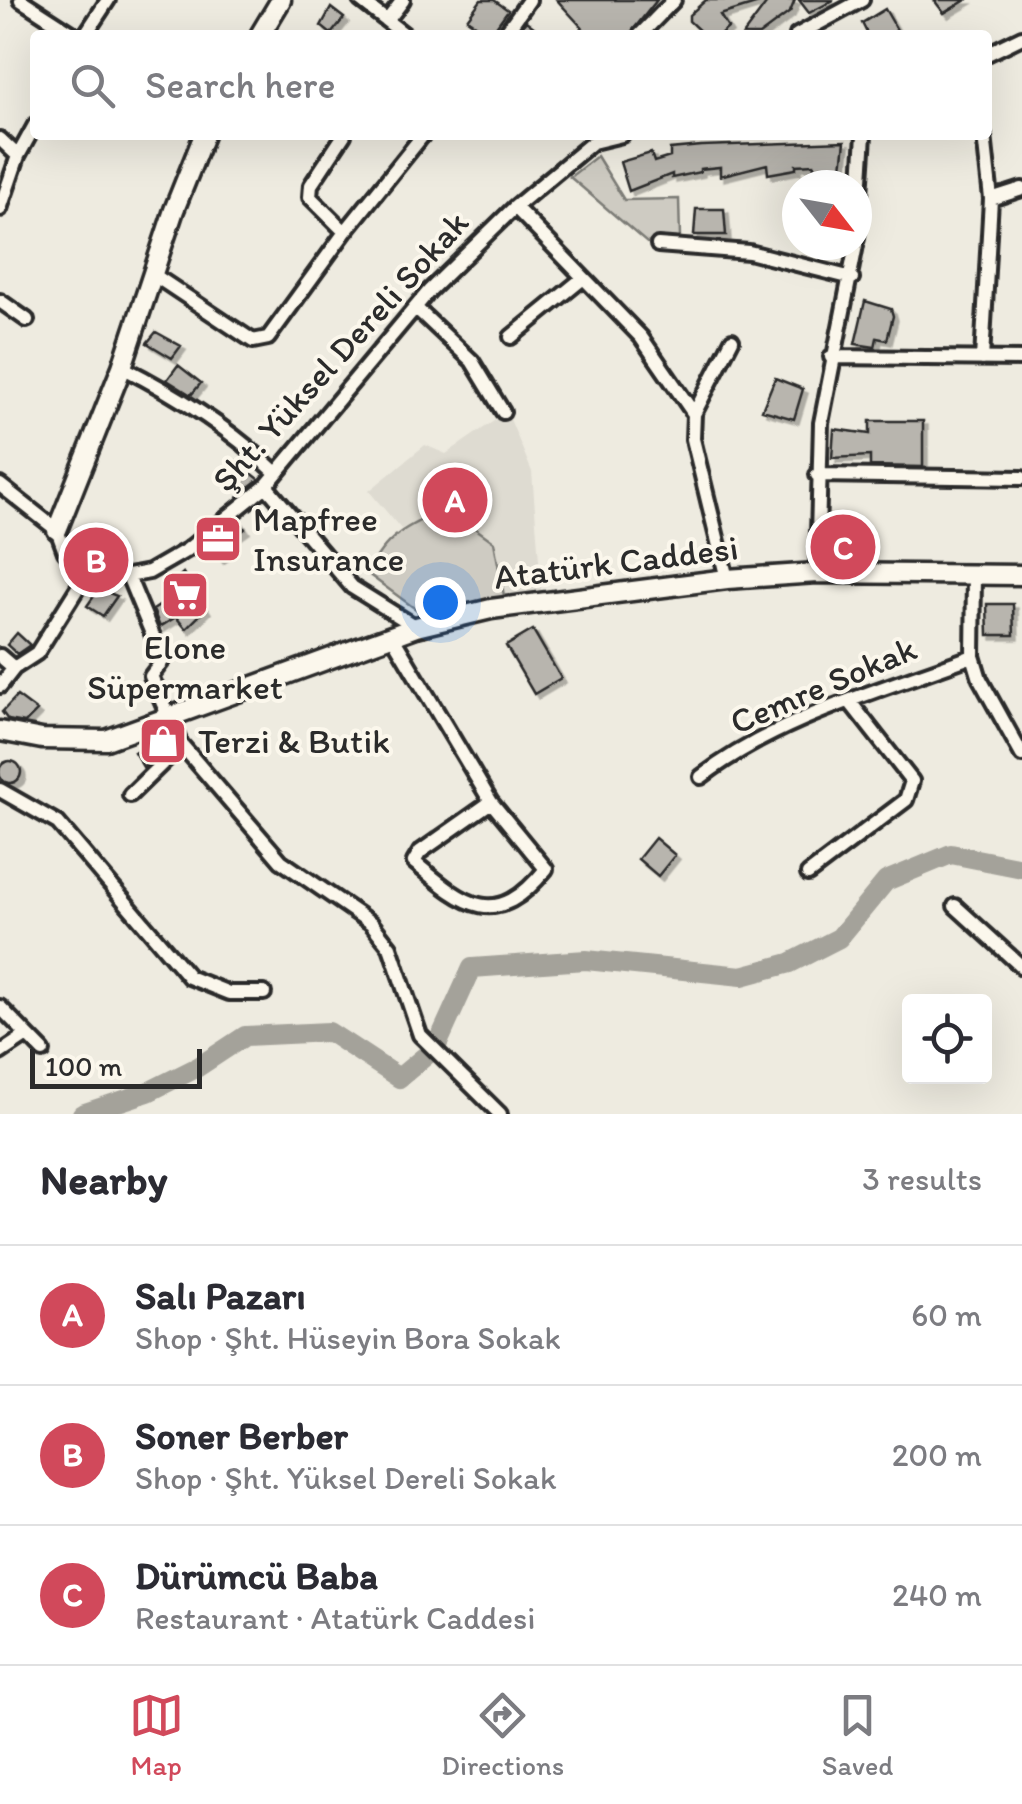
<!DOCTYPE html>
<meta charset="utf-8">
<style>
:root{--surface:#fff;--page:#f7f7f7;--text:#2b2b33;--muted:#7c7c81;--line:#e1e1e2;--accent:#d1495b}
body{margin:0;font-family:Itim,sans-serif;background:var(--page);color:var(--text)}
.controls{position:absolute;right:30px;bottom:30px;display:grid;overflow:hidden;border-radius:10px;box-shadow:0 10px 40px #0002}
.controls button{width:90px;height:90px;display:grid;place-items:center;padding:0;border:0;border-bottom:2px solid var(--line);background:var(--surface);color:var(--text);font:50px sans-serif}
.compass{position:absolute;left:782px;top:170px;width:90px;height:90px;border-radius:50%;background:var(--surface);box-shadow:0 10px 40px #0002;rotate:121deg}
.scale{position:absolute;left:30px;bottom:25px;width:172px;box-sizing:border-box;padding-left:10px;border:5px solid #2b2b2b;border-top:0;font-size:28px;line-height:35px;white-space:nowrap;color:#2b2b2b;-webkit-text-stroke:8px #fbf7ec;paint-order:stroke}
.you{position:absolute;left:440px;top:602px;width:35px;height:35px;margin:-25px;border:8px solid #fff;border-radius:50%;background:#1a73e8;box-shadow:0 0 0 15px #1a73e833}
.badge{display:grid;place-items:center;width:65px;height:65px;border-radius:50%;background:var(--accent);color:#fff;font-size:32px;font-weight:700}
.pin{position:absolute;translate:-50% -50%;border:5px solid #fff;box-shadow:0 2px 10px #0006}
.list{margin:0;padding:0;list-style:none}
h2{display:flex;justify-content:space-between;align-items:center;height:130px;margin:0;padding:0 40px;font-size:42px}
h2 small{font-size:32px;font-weight:400;color:var(--muted)}
.list li{display:grid;grid-template-columns:65px 1fr auto;gap:30px;align-items:center;box-sizing:border-box;height:140px;padding:0 40px;border-top:2px solid var(--line)}
.list b{display:block;font-size:38px;white-space:nowrap}
.list p{margin:0;font-size:32px;white-space:nowrap;color:var(--muted)}
.list em{font-size:32px;font-style:normal;color:var(--muted)}
.icon{flex:none;width:55px;height:55px;fill:none;stroke:currentColor;stroke-width:2;stroke-linecap:round;stroke-linejoin:round}
.map{position:relative;flex:none;width:1022px;height:1114px;overflow:hidden}
.search{position:absolute;background:var(--surface);box-shadow:0 10px 40px #0002;left:30px;right:30px;top:30px;height:110px;display:flex;align-items:center;gap:25px;box-sizing:border-box;padding:0 35px;border-radius:10px;color:var(--muted);font-size:38px}
.sheet{height:550px;background:var(--surface)}
nav{display:flex;justify-content:space-around;align-items:center;box-sizing:border-box;height:140px;border-top:2px solid var(--line);background:var(--surface);font-size:28px;color:var(--muted)}
nav a{display:grid;justify-items:center;gap:5px}
nav .on{color:var(--accent)}
.map>svg:first-child{display:block}
</style>
<div class="map">
<svg width="1022" height="1114" viewBox="0 0 1022 1114">
<defs>
<filter id="shadow"><feDropShadow dx="4.5" dy="4.5" stdDeviation="0" flood-color="#0004"/></filter>
</defs>
<rect width="100%" height="100%" fill="#eeebe0"/>
<filter id="ink" filterUnits="userSpaceOnUse"><feTurbulence type="fractalNoise" baseFrequency=".01" numOctaves="2"/><feDisplacementMap in="SourceGraphic" scale="20" xChannelSelector="R" yChannelSelector="G"/><feConvolveMatrix kernelMatrix="1 2 1 2 8 2 1 2 1" color-interpolation-filters="sRGB"/></filter>
<g filter="url(#ink)">
<path fill="#dedbd1" d="M507,412L532,472L542,598L505,601L447,508L401,529L369,491L425,445L446,454Z"/>
<path fill="#cecbc2" stroke="#7c7b76" stroke-width="2.5" d="M597,156L624,200L679,199L680,238L647,243L570,177Z
M447,508L494,542L505,601L424,624L417,610L368,574C383,536 411,524 447,508Z"/>
<g fill="none" stroke-linecap="round" stroke-linejoin="round">
<path stroke="#a4a29a" stroke-width="20" d="M438,1043L472,968L586,960L742,976L790,963L839,938L886,881L951,854L1022,868
M82,1114L148,1092L198,1067L245,1036L329,1032L399,1078L429,1053"/>
</g>
<path fill="#b8b5ae" stroke="#2b2b2b" stroke-width="2.5" filter="url(#shadow)" d="M481,0H494L508,10L490,35L467,19Z
M557,0H657L629,35H589Z
M706,0H762V2L720,15L728,28L720,35H704L689,21V15Z
M769,0H795L790,12L759,35H743Z
M799,0H834L809,13Z
M934,0H966L944,13Z
M331,8L344,18L331,34L321,26Z
M885,9L897,30L891,35H868L862,23Z
M526,21L544,35H516Z
M845,141L842,168L814,172V164L796,165V169L768,174L767,164L720,176V167L700,169V172L672,178V174L629,191L620,162L651,153L654,162L670,157V149L701,146Z
M696,209H724L726,235H694Z
M865,301L891,309L893,316L887,340L877,338L875,347L855,344Z
M156,332L181,346L172,358L147,343Z
M178,365L201,383L191,395L167,380Z
M775,378L803,389L794,419L762,410Z
M870,421H923V467L870,466V456L832,458L834,429L870,434Z
M236,461L259,479L245,490L225,475Z
M239,520L245,529L225,543L230,551L219,559L209,545Z
M828,525H861L862,561H827Z
M91 553a9 9 0 1 1 18 0a9 9 0 1 1-18 0Z
M183,573L206,609L186,629L176,617L160,627L153,610L174,596L166,589Z
M99,589L117,596L103,616L87,606Z
M987,604H1013L1014,635H988Z
M533,630L561,678L534,694L506,646Z
M17,633L30,645L17,654L7,645Z
M17,696L37,711L25,723L8,720L2,712Z
M164,734L169,743L143,767L134,752Z
M-1 772a11 11 0 1 1 22 0a11 11 0 1 1-22 0Z
M655,838L675,855L658,876L638,859Z"/>
<g fill="none" stroke-linecap="round" stroke-linejoin="round">
<g stroke="#2b2b2b" stroke-width="20">
<path id="street" d="M21,0L75,35
M360,0L405,35
M387,21L403,0
M85,35L108,0
M504,35L529,0
M640,35L674,0
M797,35L862,0
M987,54L1022,37
M344,135L311,185L310,197L345,232
M0,139L18,156
M991,199L1022,189
M515,207L641,337L694,414
M0,209L18,156L35,125
M857,239L864,135
M658,245L749,252L852,278
M154,275L253,341L268,338L345,232L423,135
M0,301L27,320
M416,308L472,361L503,412
M511,337L582,279
M831,357L1022,359
M982,359L991,199L984,135
M122,367C177,395 230,428 274,471
M817,475L1022,478
M0,485L57,530L65,552L90,568L128,576L149,572L187,550L266,486L429,291L515,207L593,142L622,135
M266,486L352,587L416,627
M817,573L821,423L856,245
M974,575L973,656L980,679L1022,755
M128,576L163,660L151,676L180,743L281,861L371,923L390,947L420,1035L500,1114
M727,579L693,439L694,414L732,340
M392,636L491,802L546,869C495,932 465,905 414,862L420,852L491,802
M0,656L14,668
M0,686L14,668L37,653L90,568
M701,777C778,718 882,690 973,656
M0,790L58,823L189,977L229,993H264
M130,795L181,745
M808,874L906,800L912,781L850,702
M955,906L1022,967
M0,1007L43,1051
M0,1053L27,1035"/>
</g>
<g stroke="#2b2b2b" stroke-width="25">
<path id="secondary" d="M260,35L281,0
M57,530L122,367L174,210L204,135
M0,731L42,739L106,740L416,627L491,609L727,579L817,573L1022,575"/>
</g>
<use href="#street" stroke="#fbf7ec" stroke-width="12"/>
<use href="#secondary" stroke="#fbf7ec" stroke-width="18"/>
</g>
</g>
<defs>
<g id="office-square" transform="scale(2.5)"><rect x="-9" y="-9" width="18" height="18" rx="4" fill="#d1495b" stroke="#fbf7ec"/><path d="M-6-3h4V-5.5h4V-3h4V5H-6ZM-1-4.5V-3h2v-1.5ZM-6 0V1H6V0Z" fill="#fff"/></g>
<g id="supermarket-square" transform="scale(2.5)"><rect x="-9" y="-9" width="18" height="18" rx="4" fill="#d1495b" stroke="#fbf7ec"/><path d="M-6-5.5h2.5l.6 2H6L4.5 2H-2.5L-4.4-4H-6ZM-1.5 3.2a1.3 1.3 0 1 0 .1 0ZM3 3.2a1.3 1.3 0 1 0 .1 0Z" fill="#fff"/></g>
<g id="shop-square" transform="scale(2.5)"><rect x="-9" y="-9" width="18" height="18" rx="4" fill="#d1495b" stroke="#fbf7ec"/><path d="M-5-2.5h2.3a2.7 3.5 0 0 1 5.4 0H5L5.5 6h-11ZM-1.5-2.5h3a1.5 2.3 0 0 0-3 0Z" fill="#fff"/></g>
</defs>
<g fill-rule="evenodd">
<use href="#office-square" x="218" y="539"/>
<use href="#supermarket-square" x="185" y="595"/>
<use href="#shop-square" x="163" y="741"/>
</g>
<g text-anchor="middle" stroke-width="8" stroke-linejoin="round" paint-order="stroke">
<g font-size="35" fill="#2b2b2b" stroke="#fbf7ec">
<text transform="translate(340 351) rotate(-48)" y="12">Şht. Yüksel Dereli Sokak</text>
<text transform="translate(616 562) rotate(-7)" y="12">Atatürk Caddesi</text>
<text transform="translate(823 685) rotate(-23)" y="12">Cemre Sokak</text>
</g>
<g font-size="35" fill="#2b2b2b" stroke="#fbf7ec" text-anchor="start">
<text x="253" y="531">Mapfree<tspan x="253" dy="40">Insurance</tspan></text>
<text x="185" y="659" text-anchor="middle">Elone<tspan x="185" dy="40">Süpermarket</tspan></text>
<text x="198" y="753">Terzi &amp; Butik</text>
</g>
</g>
</svg>
<div class="controls">
<button><svg class="icon" aria-label="locate" viewBox="0 0 24 24"><circle cx="12" cy="12" r="6"/><path d="M12 2v4M12 18v4M2 12h4M18 12h4"/></svg></button>
</div>
<svg class="compass" viewBox="-18 -18 36 36"><path d="M0-13l5 13h-10z" fill="#e53935"/><path d="M0 13l5-13h-10z" fill="#7c7c81"/></svg>
<div class="scale">100 m</div>
<div class="you"></div>
<div class="pin badge" style="left:455px;top:500px">A</div>
<div class="pin badge" style="left:96px;top:560px">B</div>
<div class="pin badge" style="left:843px;top:547px">C</div>
<div class="search"><svg class="icon" aria-label="search" viewBox="0 0 24 24"><circle cx="10" cy="10" r="6"/><path d="M15 15l6 6"/></svg>Search here</div>
</div>
<section class="sheet">
<h2>Nearby<small>3 results</small></h2>
<ul class="list">
<li><span class="badge">A</span><div><b>Salı Pazarı</b><p>Shop · Şht. Hüseyin Bora Sokak</p></div><em>60 m</em></li>
<li><span class="badge">B</span><div><b>Soner Berber</b><p>Shop · Şht. Yüksel Dereli Sokak</p></div><em>200 m</em></li>
<li><span class="badge">C</span><div><b>Dürümcü Baba</b><p>Restaurant · Atatürk Caddesi</p></div><em>240 m</em></li>
</ul>
</section>
<nav>
<a class="on"><svg class="icon" aria-label="map" viewBox="0 0 24 24"><path d="M3 6l6-2 6 2 6-2v14l-6 2-6-2-6 2zM9 4v14M15 6v14"/></svg>Map</a>
<a><svg class="icon" aria-label="directions" viewBox="0 0 24 24"><path d="M12 3l9 9-9 9-9-9zM9 14v-3h6M13 9l2 2-2 2"/></svg>Directions</a>
<a><svg class="icon" aria-label="saved" viewBox="0 0 24 24"><path d="M7 4h10v16l-5-4-5 4z"/></svg>Saved</a>
</nav>
